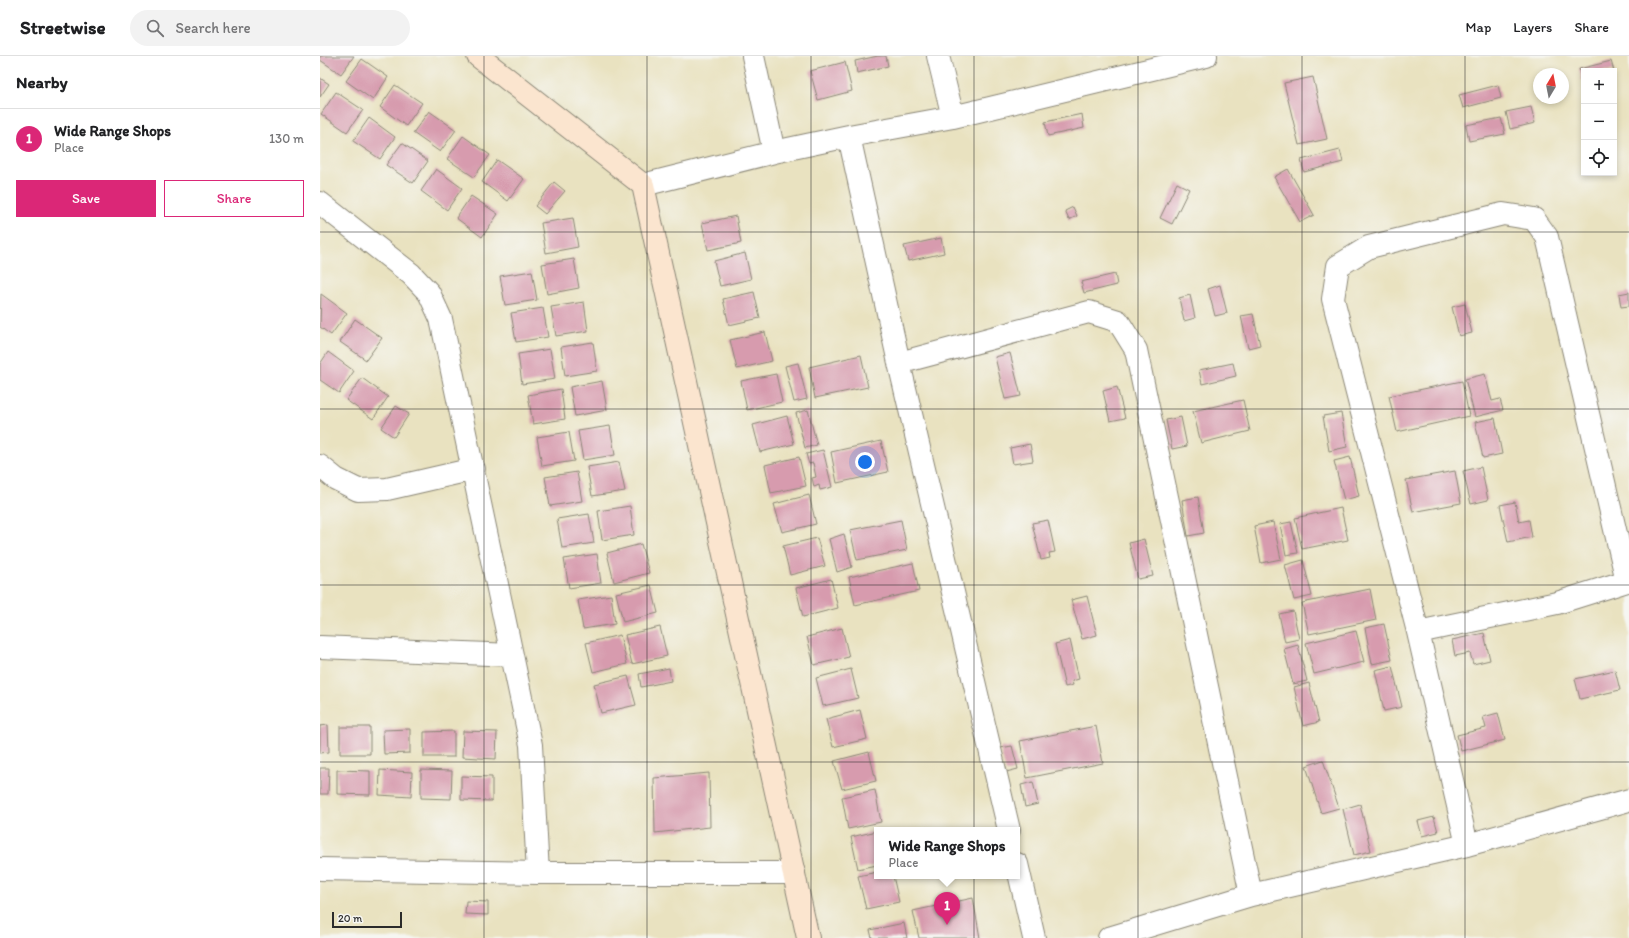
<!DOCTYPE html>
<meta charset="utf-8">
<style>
:root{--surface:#fff;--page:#f2f2f2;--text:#202124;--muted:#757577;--line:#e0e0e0;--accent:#db2777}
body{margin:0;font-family:Itim,sans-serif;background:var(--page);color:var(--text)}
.controls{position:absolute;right:12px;top:12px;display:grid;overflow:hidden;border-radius:0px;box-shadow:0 2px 6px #0003}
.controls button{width:36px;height:36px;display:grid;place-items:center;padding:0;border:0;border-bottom:1px solid var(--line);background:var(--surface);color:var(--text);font:20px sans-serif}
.compass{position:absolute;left:1213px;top:12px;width:36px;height:36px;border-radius:50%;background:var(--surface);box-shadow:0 2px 6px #0003;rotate:10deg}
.scale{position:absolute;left:12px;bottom:10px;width:70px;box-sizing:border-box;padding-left:4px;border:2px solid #2b2b2b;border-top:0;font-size:11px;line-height:14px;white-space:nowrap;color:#2b2b2b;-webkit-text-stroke:3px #f6f6f2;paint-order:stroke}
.you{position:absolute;left:545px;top:406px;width:14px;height:14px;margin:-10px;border:3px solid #fff;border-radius:50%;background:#1a73e8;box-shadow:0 0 0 6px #1a73e833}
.badge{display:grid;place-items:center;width:26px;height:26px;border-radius:50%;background:var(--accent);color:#fff;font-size:13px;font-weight:700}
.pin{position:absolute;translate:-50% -33px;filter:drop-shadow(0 1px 2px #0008)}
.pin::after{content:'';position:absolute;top:21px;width:14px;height:12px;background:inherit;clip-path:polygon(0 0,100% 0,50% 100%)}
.popup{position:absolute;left:554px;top:771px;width:146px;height:52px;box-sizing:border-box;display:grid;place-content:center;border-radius:0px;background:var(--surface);filter:drop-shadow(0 1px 3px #0005);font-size:13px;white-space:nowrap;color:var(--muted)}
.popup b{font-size:15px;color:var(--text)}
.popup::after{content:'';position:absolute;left:50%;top:100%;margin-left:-8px;border:8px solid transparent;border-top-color:var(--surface)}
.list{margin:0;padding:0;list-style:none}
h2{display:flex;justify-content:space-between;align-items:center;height:52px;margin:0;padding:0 16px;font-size:17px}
h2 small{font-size:13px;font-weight:400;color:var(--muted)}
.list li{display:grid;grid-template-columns:26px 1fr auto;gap:12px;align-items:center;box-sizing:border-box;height:60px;padding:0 16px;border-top:1px solid var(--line)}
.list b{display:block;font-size:15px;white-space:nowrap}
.list p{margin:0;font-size:13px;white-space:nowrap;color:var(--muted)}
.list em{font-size:13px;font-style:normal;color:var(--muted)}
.actions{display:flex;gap:8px;padding:12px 16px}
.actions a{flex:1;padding:9px 0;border:1px solid var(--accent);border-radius:0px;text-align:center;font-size:14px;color:var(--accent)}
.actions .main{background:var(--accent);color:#fff}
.icon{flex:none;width:22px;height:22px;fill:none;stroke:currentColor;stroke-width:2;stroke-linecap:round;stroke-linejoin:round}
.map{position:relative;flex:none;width:1309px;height:882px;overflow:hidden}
header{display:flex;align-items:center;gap:24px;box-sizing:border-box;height:56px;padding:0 20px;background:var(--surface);border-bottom:1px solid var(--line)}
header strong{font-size:19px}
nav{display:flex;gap:22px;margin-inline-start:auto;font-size:14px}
.search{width:280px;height:36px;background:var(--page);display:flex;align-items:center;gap:10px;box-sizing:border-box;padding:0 14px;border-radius:22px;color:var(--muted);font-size:15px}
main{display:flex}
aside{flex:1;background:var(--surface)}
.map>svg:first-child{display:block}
</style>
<header>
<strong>Streetwise</strong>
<div class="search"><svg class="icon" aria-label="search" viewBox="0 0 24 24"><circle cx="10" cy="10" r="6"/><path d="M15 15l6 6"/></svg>Search here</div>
<nav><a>Map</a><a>Layers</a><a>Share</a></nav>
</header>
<main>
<aside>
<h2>Nearby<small></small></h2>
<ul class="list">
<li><span class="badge">1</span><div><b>Wide Range Shops</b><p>Place</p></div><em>130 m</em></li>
</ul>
<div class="actions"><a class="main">Save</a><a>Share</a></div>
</aside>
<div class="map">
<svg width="1309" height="882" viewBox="0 0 1309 882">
<rect width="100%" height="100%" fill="#f6f6f2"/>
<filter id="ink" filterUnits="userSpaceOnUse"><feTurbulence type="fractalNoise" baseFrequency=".025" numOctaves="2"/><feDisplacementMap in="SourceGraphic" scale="8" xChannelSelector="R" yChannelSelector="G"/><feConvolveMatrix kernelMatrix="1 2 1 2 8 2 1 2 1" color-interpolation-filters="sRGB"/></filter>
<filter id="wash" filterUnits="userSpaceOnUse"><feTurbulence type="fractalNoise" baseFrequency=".012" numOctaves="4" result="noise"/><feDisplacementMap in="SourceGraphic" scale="16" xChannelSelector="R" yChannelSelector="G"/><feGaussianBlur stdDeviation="0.9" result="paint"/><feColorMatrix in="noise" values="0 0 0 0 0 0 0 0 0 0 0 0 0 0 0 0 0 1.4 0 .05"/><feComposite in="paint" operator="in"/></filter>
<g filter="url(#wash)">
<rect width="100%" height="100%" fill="#e9e2c0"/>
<g id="blocks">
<path fill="#d79bae" d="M0,0H34L21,18L0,4Z
M558,0H566L568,10L537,17L535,5Z
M42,3L68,21L53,44L26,25Z
M1291,5L1294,15H1264V24H1262L1259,13Z
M525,6L532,35L498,44L490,15Z
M993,21L1007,83L979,89L964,27Z
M0,22L9,28L0,41Z
M75,29L102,47L86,70L60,51Z
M1178,29L1181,42L1143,52L1139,39Z
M16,36L43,54L27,76L1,58Z
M1211,51L1215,67L1190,73L1186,56Z
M109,55L136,74L120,96L93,77Z
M762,58L764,72L728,80L725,66Z
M49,62L75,81L60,103L33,85Z
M1181,62L1185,78L1149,85L1146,69Z
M143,80L170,99L154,121L127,103Z
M82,87L108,105L93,127L66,109Z
M1020,94L1023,106L984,116L981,104Z
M177,104L204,123L188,145L162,126Z
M116,113L142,132L127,154L101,135Z
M968,113L994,159L980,166L954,121Z
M234,126L245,135L225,158L215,150Z
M857,127L869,133L852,168L840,162Z
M151,140L178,158L162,181L136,162Z
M753,151L757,160L749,164L745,155Z
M416,160L421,187L388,194L382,167Z
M253,162L258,191L226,197L221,167Z
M621,182L624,197L588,205L584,190Z
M425,197L431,223L400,230L394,205Z
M254,203L259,232L227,238L222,208Z
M212,215L217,244L185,249L180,220Z
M795,218L797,229L764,237L761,226Z
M900,229L907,257L895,260L888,233Z
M434,236L440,262L409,269L403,243Z
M1309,236V250L1301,251L1299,238Z
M1,238L27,257L11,279L0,271Z
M870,239L875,262L864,265L859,242Z
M264,246L268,275L236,280L231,251Z
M1145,248L1152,277L1139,280L1132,251Z
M223,252L228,281L196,286L191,257Z
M933,258L940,289L928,292L921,260Z
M35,263L62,282L46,304L20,286Z
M445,276L452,305L417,313L410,284Z
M273,286L277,315L245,320L241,291Z
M230,293L235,323L202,328L198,298Z
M8,296L34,315L19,337L0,324V308Z
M690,297L701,340L685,343L675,301Z
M541,299L548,331L495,342L489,311Z
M478,307L487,343L474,346L465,310Z
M913,307L916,320L882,328L879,314Z
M456,318L462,346L427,354L421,325Z
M1165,318L1172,345L1180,343L1183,354L1155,361L1145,323Z
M42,322L68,341L53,363L26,344Z
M282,325L287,354L255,360L250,331Z
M1142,325L1149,360L1077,376L1069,340Z
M797,331L805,362L790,365L783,335Z
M241,333L245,363L213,368L208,339Z
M923,344L930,375L881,387L873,355Z
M76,350L89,358L74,381L61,372Z
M488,354L497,389L485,392L476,357Z
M1021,357L1027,391L1009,395L1003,360Z
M467,360L474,388L440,396L433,369Z
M861,361L867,390L852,393L846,364Z
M1175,362L1182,398L1163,402L1155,366Z
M290,370L295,399L263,404L258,375Z
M249,376L254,405L222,410L217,381Z
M561,385L568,416L517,427L511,396Z
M710,388L713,405L693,408L690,392Z
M503,394L512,431L500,434L499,429L494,431L492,422L496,421L493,407L489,408L486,398Z
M479,401L486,430L451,437L445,409Z
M1030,401L1039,440L1024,444L1014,405Z
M299,406L305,435L272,440L267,411Z
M1161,411L1168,444L1151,448L1143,415Z
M1135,415L1141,447L1093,456L1086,424Z
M257,416L262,445L230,450L225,421Z
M489,439L496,468L462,476L454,448Z
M878,441L884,477L868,480L862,444Z
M1195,446L1199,466L1209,464L1212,481L1188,486L1180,449Z
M310,450L314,479L282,484L278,455Z
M1021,452L1028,484L982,493L975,462Z
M269,458L274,487L242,492L237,463Z
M581,464L587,494L537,504L530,474Z
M728,464L735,496L729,497L730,502L721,504L712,467Z
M953,466L961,503L941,507L934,470Z
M971,466L978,497L966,499L960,468Z
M524,478L532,511L517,516L509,483Z
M497,482L505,510L470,519L463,490Z
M824,483L833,520L818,523L809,487Z
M321,488L329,517L294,526L287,497Z
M277,498L281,527L249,532L244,503Z
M983,504L992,540L974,544L965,509Z
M593,507L599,535L535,549L529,521Z
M511,523L518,552L483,561L476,532Z
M331,529L338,557L303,566L296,537Z
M1050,533L1056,564L989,578L982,547Z
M291,539L295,568L263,573L258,544Z
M767,540L777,579L762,583L751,544Z
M973,555L979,583L965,586L959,558Z
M1064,568L1072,604L1052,608L1045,572Z
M340,571L347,600L312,608L305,579Z
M522,572L529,601L494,609L487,581Z
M1036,575L1044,606L994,618L986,587Z
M1164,577L1170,604L1153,608L1150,597L1135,600L1132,584Z
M300,579L307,608L273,616L266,587Z
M750,584L759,623L752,625L753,629L745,631L735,588Z
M978,589L987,625L973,628L964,593Z
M1072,610L1082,651L1064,655L1055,614Z
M349,612L351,625L321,631L319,618Z
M531,613L538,642L503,650L496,622Z
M1295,614L1300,634L1260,643L1255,623Z
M308,620L316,649L281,657L274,628Z
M989,627L999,666L983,670L974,631Z
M540,654L547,683L513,691L506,663Z
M1178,657L1185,684L1141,695L1137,679L1166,672L1163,661Z
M8,669L9,696L0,697V670Z
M776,670L783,707L707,722L700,685Z
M20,671H50V698H20Z
M90,673V697L64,698L63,674Z
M134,675V701H104V676Z
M143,675L177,676L176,703L142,701Z
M692,690L698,713L686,716L680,692Z
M549,696L556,725L522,733L514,705Z
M1003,704L1019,752L1001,757L986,710Z
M0,712H9L8,738H0Z
M17,714L50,715V739L17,738Z
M60,714L92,716L91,741L59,739Z
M101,714L132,715L131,743L101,742Z
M389,717L390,771L335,777L334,722Z
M141,720L172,721V745L141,744Z
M713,726L718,748L705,751L701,729Z
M555,734L561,766L528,773L522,741Z
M1040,748L1051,795L1034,799L1023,753Z
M1114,761L1118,776L1102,780L1098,765Z
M557,775V809L538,813L531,781Z
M557,816V820H573L579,846L546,853L538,820Z
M653,842L660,882H599L593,855Z
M146,845L168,846V859L145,858Z
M584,867L587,882H552L550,874Z"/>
</g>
</g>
<g filter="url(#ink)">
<use href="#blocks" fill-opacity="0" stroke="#8a8676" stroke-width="1"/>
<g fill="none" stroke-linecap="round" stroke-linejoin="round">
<g stroke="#8a8676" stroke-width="24">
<path id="street" d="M433,0L454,96
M618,0L633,61
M529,80L579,307L689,774
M323,129L454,96L529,80L633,61L886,0
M0,147L91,218L109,237L121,263L211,689L218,817
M579,307L769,256L798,265L816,294L931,839
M0,410L16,423L38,434L67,433L154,413
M1098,576L1237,547L1307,525L1227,181L1214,163L1183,158L1049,191L1018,210L1013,243L1098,576L1147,789
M0,591L192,599
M697,808L714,882
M0,813L218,817H474
M789,882L931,839L1147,789L1309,744"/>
</g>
<g stroke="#8a8676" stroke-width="24">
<path id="secondary" d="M158,0L323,129L488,882"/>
</g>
<use href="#street" stroke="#fff" stroke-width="22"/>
<use href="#secondary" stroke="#fbe5cf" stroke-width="22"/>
</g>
</g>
<path fill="none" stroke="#2b2b2b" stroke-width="1" stroke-opacity="0.55" d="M164,0V882M327,0V882M491,0V882M654,0V882M818,0V882M982,0V882M1145,0V882M0,176H1309M0,353H1309M0,529H1309M0,706H1309"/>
</svg>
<div class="controls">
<button>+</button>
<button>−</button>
<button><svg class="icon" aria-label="locate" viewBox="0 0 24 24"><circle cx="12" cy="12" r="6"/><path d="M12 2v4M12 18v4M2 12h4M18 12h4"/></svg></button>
</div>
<svg class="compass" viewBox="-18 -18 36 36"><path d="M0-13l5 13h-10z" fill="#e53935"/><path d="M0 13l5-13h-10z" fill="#757577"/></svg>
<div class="scale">20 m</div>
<div class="you"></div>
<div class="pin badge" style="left:627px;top:869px">1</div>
<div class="popup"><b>Wide Range Shops</b>Place</div>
</div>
</main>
